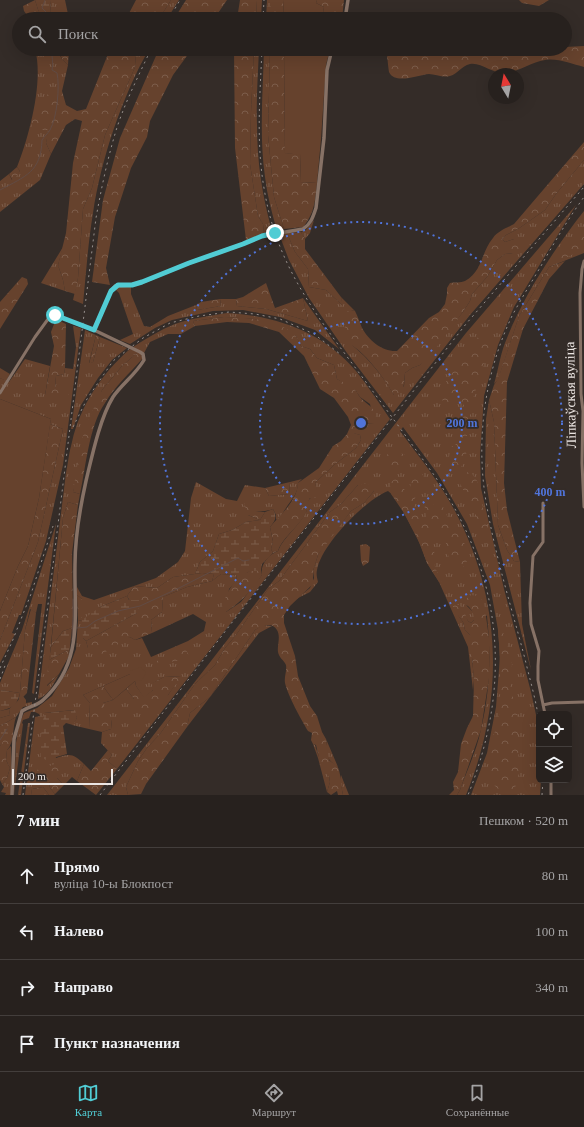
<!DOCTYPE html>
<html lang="ru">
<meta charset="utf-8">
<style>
:root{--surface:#27211e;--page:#2f2927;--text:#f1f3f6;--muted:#a4a3a4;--line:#433e3c;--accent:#51ccd4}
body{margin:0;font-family:"Times New Roman",serif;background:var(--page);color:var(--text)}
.controls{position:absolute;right:12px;bottom:12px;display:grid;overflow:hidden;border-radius:6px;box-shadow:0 4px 16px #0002}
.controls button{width:36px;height:36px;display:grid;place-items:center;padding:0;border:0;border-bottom:1px solid var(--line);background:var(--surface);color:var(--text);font:20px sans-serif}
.compass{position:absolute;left:488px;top:68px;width:36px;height:36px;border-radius:50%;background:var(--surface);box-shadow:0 4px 16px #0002;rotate:350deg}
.scale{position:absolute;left:12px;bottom:10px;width:101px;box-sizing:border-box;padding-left:4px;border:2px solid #ebe5e2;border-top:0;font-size:11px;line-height:14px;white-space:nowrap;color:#ebe5e2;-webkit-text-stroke:3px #342c28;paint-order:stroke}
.stop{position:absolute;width:12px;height:12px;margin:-9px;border:3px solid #51ccd4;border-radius:50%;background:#fff}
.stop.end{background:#51ccd4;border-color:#fff;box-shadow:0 1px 4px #0008}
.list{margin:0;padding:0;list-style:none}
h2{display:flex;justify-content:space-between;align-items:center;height:52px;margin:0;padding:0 16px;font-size:17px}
h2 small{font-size:13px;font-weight:400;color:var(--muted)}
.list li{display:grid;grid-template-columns:26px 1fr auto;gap:12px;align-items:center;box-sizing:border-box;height:56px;padding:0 16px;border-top:1px solid var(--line)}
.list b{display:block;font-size:15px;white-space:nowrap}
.list p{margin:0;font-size:13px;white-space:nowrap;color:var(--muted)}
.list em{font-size:13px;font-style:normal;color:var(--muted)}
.icon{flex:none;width:22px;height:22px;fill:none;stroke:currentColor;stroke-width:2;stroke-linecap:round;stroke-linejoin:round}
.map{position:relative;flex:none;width:584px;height:795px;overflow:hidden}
.search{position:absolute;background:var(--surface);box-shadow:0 4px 16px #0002;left:12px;right:12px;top:12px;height:44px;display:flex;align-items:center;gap:10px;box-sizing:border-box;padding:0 14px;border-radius:22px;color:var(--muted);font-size:15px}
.sheet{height:276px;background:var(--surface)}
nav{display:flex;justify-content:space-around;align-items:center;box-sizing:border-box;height:56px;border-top:1px solid var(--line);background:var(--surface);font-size:11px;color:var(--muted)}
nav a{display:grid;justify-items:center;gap:2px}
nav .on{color:var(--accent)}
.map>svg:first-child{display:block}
</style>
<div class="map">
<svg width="584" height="795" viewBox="0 0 584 795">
<defs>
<pattern id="grass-tufts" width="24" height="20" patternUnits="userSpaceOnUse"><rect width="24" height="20" fill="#66422d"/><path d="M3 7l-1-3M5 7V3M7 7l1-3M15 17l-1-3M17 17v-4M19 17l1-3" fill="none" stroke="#7c5d4b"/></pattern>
<pattern id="forest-crowns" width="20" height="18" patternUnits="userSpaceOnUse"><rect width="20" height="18" fill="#66422d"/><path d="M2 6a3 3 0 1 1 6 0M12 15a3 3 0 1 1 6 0" fill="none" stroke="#7c5d4b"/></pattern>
<pattern id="wetland-marsh" width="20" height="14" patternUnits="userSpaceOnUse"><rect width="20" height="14" fill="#66422d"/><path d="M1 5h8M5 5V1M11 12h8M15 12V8" fill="none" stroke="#7c5d4b"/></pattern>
</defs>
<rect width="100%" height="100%" fill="#342c28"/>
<path fill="url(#grass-tufts)" d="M50,0H65L69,19H53L51,15Z
M171,0H179L167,19H159Z
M257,0H262L261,19H256Z
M267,0H271V19H266Z
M35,49H43L44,50H57L62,59L68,65L62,91H52L49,130L46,143L51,154L40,180L0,212V181L9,174L12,180L20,171L17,167C29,137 44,81 35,49Z
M138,49H149C122,97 101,159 93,213C88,243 86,274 83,304L73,300L78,278L83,209L92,188L105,135L136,65L135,54Z
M254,49H259C258,74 256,100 257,125C257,161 262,196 272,231L264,233L263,224L258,216L250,164L251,112Z
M264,49H270L268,135L274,197L284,229L277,231C272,213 267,195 265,177C259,135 263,91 264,49Z
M584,160V184L470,315L393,413L347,353L309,298L289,260L279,234L287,233L295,252L308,269L309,287L326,290L342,305L341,297L355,311L351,310L352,345C369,359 383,376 394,395L404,386L405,373L412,368L420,365L463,312L470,301L472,294L487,277L497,260L505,254L513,253L514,239L505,242L502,239L506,235L518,229L545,210L556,194Z
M576,205L514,307L498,345L484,396L480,455L481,488L504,589L531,692L538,724L539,780H541L540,795H471L487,753L496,707L500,657L498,630L490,585L467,524L437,473L403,427L400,431C420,458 441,484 456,513C503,604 504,702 466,795H457L460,790C467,770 477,750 481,729C490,693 491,654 487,616L466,605L474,613V620L471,623L468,621L465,616L458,615L463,622L465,630L470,635L472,639V658L474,680L473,690L468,647L439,582L427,563L417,537L399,504L395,497L388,491C365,500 321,545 317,570C316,574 317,578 318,582L310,592L296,599L310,588L314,578L313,571L318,555L325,544L351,511L364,503L374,491L358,485L341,504L330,512L279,581L268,589L236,635L225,648L215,665L195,684L160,734L147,748L138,761L126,787L128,795H107L419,393L466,333Z
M584,211V253L549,267L519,316L498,380L494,384C498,371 500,356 505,343C522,298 554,249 584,211Z
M314,220L310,233L305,239L301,232L306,230Z
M63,247L58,265L63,280L65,291L41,283Z
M121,286H131V294L144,326L150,327L168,316L196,305L197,310L221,306L220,299H236L237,306L266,309L308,321L303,298L339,349L315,330L280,317L243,310L213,311L172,320L155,328L130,344L120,340L133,334L119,293L115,289Z
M227,313C277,316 323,332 356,371C368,386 379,403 390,419L117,769L108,761L112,755L101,743L102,732L111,729L112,720H103V703L113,700L126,689L134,699L168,695L181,676L164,677L153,683V690L144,698L136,686L135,681L130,674L83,695L90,703L89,729L72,725L77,718L74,710L44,713L56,758C70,753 74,754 84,764L77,781L72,777L64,785L57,778L36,774L49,781L50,788L55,794L54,795H49L43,787L32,789L31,795H25L35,717L40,716L39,714L35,712H31L29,718L23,720L22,723L23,724L14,795L16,743L19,725L24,713L37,708L52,696L69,668L76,649L78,621L82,620V599L77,595V587L82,596L94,600L134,586L156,578L178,562L185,551L191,498L196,482L226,499L237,501L245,485L265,488L269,496L289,494L290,482L302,479L298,483C298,494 291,500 286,508C282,514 281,517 276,520V515L273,509C262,513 257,509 248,515L260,520L246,522L232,530L219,534L213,551L200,562L195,574L173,577L157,588L134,586L127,596L100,607L83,638L86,641L88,648L130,637L135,640L142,638L151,657L188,641L204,631L206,622L193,614L152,633L151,620L162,612L163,597L187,587L212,581L221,574L236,575L237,580L229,589L226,612L241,602L262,575C260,565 268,555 278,551C284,536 300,526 307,510C307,509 307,505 307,504C308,499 313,496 317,493L315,483L334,465L356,448L361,440L360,435L353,433L354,429L360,424L374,423L370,404L360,397L356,391L337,379L334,365L317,358L310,349L301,346L296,336L255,319L224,317L193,321L195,326L181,334H168L150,342L144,353L133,347C147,338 160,330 175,324C191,318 210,316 227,313Z
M73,326L81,328L63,465L46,541L21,615H19L12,633L15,634L0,663V640L38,542L63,429L50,424L51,419L0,399V378L9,382L25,359L50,366L45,395L69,388H55L56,376L64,374L65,368L73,369L76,347Z
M85,330L96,335L89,363L93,362L100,337L127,348L112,360L98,378L81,405L73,429H71Z
M130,349L138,352L122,366L102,390L73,492L80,494L78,505L68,502L63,518L47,686L59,674C54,683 49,695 38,699L66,473C68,463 69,452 72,442C80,406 102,373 130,349Z
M489,400L494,422L498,525L507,550L514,561L520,562L522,624L531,670L493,524L485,476L486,419Z
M56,524L34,694L32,693L42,604H38L36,613L30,609L25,630L20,693L0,690V683L22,630Z
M263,625L272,626L259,633L187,727L190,713L210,697L255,630Z
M23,696L26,700V703L32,702V705L23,707L16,717L0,726V718L10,715L9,709Z
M28,723H30L21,795H18Z
M326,739L338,767C323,757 329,755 326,739Z
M313,744L315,745L319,757L329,776L330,782L327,792L318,758Z
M11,746L12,789L11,795H5L6,793L1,792L4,787L2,784L7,778L10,768L6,760L7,750Z
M341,775L349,795H343L340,780Z"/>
<path fill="url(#forest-crowns)" d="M35,0L41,19H30L24,11L23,6Z
M136,0H171L159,19H126Z
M186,0H227L214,19H174Z
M240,0H257L256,19H237Z
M271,0H283L284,19H271Z
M317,0H344L342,19H322L324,7L316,3Z
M519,0H549L539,6L522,3Z
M584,46V67C572,64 558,58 545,60C531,62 519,72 505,73C492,74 482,62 470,64C461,66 458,74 450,76C443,78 435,74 429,74C418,75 395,85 389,72C388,67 388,61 387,57L391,49H565V47Z
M58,49H69L68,65L62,59Z
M110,49H138L135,54L136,65L105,135L92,188L83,209L78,278L75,294L65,291L63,280L58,265L66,233L73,163L82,121L75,119L66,125L51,154L46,143L48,130H32C29,114 41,101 52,90L62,91L66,105L77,111L86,109Z
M159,49H192L173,75L150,121L147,137L131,168L115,217L106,268L110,285L92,282L103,200L120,138Z
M234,49H254L251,112L250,164L258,216L263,224L264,233L246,240L235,148Z
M270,49H284L285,153L301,154L300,182L317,183C315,200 315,213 303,227L284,229L274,197L268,135Z
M584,142V160L556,194L545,210L518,229L506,235L502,239L505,242L514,239L520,240L522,245L518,251L513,253L505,254L497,260L487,277L472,294L470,301L463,312L430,356L420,365L412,368L405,373C404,381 405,390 398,395H394C384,378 364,350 346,342L344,338L346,312L351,310L355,311C358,317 360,323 362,328C369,341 383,352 397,351L429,318L439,312L445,304L447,294V288L450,283C454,282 461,283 465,281C483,271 481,252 493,238C498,231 507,228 514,224Z
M17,167L20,171L13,181L9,174Z
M301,232L305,239V249L341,297L343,306L326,290L309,287L308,269L295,252L287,233Z
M584,235V249L565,258H561L560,255L564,248Z
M565,261L549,279L523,329L507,382L504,483L507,510L520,562L514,561L507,550L498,525L494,422L489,400L494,385L498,379L519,316L549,267Z
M22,277L27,279L28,284L0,329V302Z
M266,283L275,308L303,298L308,321L266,309L237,306L236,299L243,297Z
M220,299L221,306L197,310L196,305L201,302Z
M224,317C248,318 276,318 295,335C298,338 299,342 301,346L310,349L317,358L334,365L337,379C343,382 352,386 356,391C358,393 358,395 360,397C366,405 381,409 374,423L361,424L359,428L354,429V433L360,435L361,440L356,448L334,465L315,483L318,493L316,498H310C307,503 308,506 307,510C301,526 283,536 278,551L273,553L271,549L273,542L270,527C281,514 297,501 298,483L319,468L333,446L341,441L347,434L351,425L348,417L334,398L320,389L304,356L279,332L249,323L227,322L195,326L193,321Z
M56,319L66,324L65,368L64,374L56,376L55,388H69L68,398L45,395L54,346L51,332Z
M487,330L490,331V343L472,402L467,435L466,458L461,467L455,468L450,464L449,457L451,447L458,443L461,437L464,405L461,403L449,407C433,395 444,386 452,373C455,368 454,362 459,357C463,353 467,352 471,347C476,340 479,334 487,330Z
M96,335L100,337L93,362L89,364Z
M138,352L141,354L143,358C130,373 115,386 105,403C89,426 86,466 80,494L73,492L81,442L89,419L102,390L122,366Z
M0,368L10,374L6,381L0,378Z
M50,424L63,429L38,542L0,640V611L18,566L28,546L39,498Z
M397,452C405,454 408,455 410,464C401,470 391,471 381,466L382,459L388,454Z
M470,471L477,481L491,543L487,545L474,510L457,478Z
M422,474C432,488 415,491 414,502C414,510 419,517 422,523H427L424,502H426L430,506L438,502L441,503C445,510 447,517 451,524C459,540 474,545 465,566L458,569L453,567C445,555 449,538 439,529H433L430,534L434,546L435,568L442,581L439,582L427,563L421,546L404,513L391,494L390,483L395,479L399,480L407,494L409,493L411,482L415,475Z
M290,482L289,494L269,496L265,488Z
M367,483L371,486L374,491L364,503L351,511L318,555L313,571V584L290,606L284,615V623L295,656L298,676L310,706L317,716L322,732L326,739L329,760C331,762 335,764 337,766C341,771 341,787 343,795H338L337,791L331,795L327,792L330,782L329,776L321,766L316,745L313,744L311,740L312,733L308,731C301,719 288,696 285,683C284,677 287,671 286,665C284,660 279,658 278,652C277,645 281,637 277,630C272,621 262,626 255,630L210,697L190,713L187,727L146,784L141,794L128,795L126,787L138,761L147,748L160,734L195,684L215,665L225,648L236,635L268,589L279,581L330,512L341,504L358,485Z
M247,500L252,505L254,511L265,512L260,520L248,515L244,504Z
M68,502L78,505L72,553L73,616L72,628L63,631L51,647L63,518Z
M366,544L370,547L369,562L363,566L361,561L360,545Z
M261,570L262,575C252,591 241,602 226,612L222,606C227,593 234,577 248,572C252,570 257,570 261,570Z
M202,573L214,574L212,581L187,587L163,597L162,612L151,620L152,633L135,640L130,637L102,654L88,648L86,641L137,613L127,596L134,586L157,588L173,577Z
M77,595L82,599V620L78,621Z
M471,595L478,596L484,602L489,638V678L481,730L460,790L457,795H449L454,790L453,782L458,772L461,744L467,728L473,716L474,680L470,635L465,630L463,622L453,609V605H459L463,609L468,621L471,623L474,620C474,608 467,609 466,599Z
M31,609L36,613L27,693L18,702L20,693L25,630Z
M500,628L505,636L512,665L510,684L511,693L517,705L519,773L515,788C508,791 502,794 496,787C479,769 497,731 500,710C501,703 500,696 500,689C500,669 500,650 498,630Z
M185,649L191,658L165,663L163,662L152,663Z
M68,650L69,656L59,674L46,686L49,660Z
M182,676L168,695L145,714L131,710L134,699L126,689L135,681L136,686L144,697L153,690L152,683L164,677Z
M103,686L113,700L103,703V719H112L111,729L102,732L89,729L90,703L83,695Z
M9,709L10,715L0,718V711Z
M16,717C12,728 15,742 7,750L6,760L10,768L7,778L2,784L0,780V746L4,738L7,729H0V726Z
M108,750L112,755L108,761L117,769L96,795L77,781L84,764L91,771Z
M58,763L64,769L57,778L64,785L55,794L50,788L49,781L36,774L37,770Z
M43,787L49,795H31L32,789Z"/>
<path fill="url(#wetland-marsh)" d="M35,0H50L51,15L53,19H41Z
M273,509C277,517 276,520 270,527L273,542L271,549L273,553L262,564L261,570L248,572L237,580L236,575L221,574L212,581L214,574L202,573L195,574L200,562L213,551L219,534L232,530L246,522L260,520L265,512Z
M127,596L129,600H141L137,613L86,641L83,638L82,620L100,607Z
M72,628L69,656L68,650L49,660L51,647L63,631Z
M0,690L20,693C17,705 13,708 0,711Z
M75,710L77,718L73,725L66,723L63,726L67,754L46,760L41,757L40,744L44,713Z
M0,729H7L8,734L0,746Z"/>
<path fill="#66422d" d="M283,0H317L316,3L324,7L322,19H284Z
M284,49H330L326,65L321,139L317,183L300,182L301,155L285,153Z
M0,399L51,419L39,498L28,546L18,566L0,611Z
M141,667L146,673L142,680L135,681L113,700L103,686L130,674V671Z"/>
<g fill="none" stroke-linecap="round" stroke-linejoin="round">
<path stroke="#614b44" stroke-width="1" d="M45,0L42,8L48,14L47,19
M0,190C26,176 41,172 42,140C44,137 48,133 50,130C57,118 60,86 57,73L52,70C54,62 51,57 52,49
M77,628L87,627L95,621L118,611L140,606L179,588L238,558L243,561L249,560
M72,640L73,616V599
M0,740L7,729"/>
<path stroke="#877266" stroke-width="3" d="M584,261L582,269L580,293L581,394L583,411L582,463L584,507
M0,393L35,337L51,315C57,315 85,328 94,330
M543,503V542L533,556L530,603L531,624L539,651L538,666V680L545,714
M543,705L552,703L584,702
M551,795V780"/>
<path stroke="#877266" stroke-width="3.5" d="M345,19L348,0
M12,795L14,739L22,711C29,706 37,706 43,700C84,663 74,614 75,565C75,537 80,508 86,481C92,456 100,418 113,397C122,384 136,374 144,360L143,354L140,352L94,330L111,291L115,286L132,285L143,282L189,263L243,244L262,236L303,229C311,224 313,217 316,208L324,138L327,70L332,49"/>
<path stroke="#97908d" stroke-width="1" stroke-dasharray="2 4" stroke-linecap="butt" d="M169,19L180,0
M263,19L264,0
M262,49C260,96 256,142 264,188C276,263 313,311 357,370C383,405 409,440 434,475C503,575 513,683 468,795
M73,427L87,399L113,361L143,338L170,323L199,316L229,312L255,314L280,319L314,334L340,354
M0,668L12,642L31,594L53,526
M0,679L6,663
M539,721C536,700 530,680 525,659C512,609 496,559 487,507C475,443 484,375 512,316C521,299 531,283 541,266C554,243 568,219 584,197
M23,795L50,589L96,218C101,190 107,161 115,134C123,106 139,75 151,49
M100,795L230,625L466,324L584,187
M542,795L543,780"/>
</g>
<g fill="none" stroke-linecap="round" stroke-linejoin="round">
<path stroke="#51ccd4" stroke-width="5" d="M55,315L94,330L111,291L118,285H132L142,282L189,263L243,244L262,236L275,233"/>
</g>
<g fill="none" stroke="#5074da" stroke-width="2" stroke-dasharray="2 4">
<circle cx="361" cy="423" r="101"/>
<circle cx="361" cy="423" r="201"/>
</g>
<g text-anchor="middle" stroke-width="3.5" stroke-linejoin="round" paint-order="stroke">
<g font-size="14" fill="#ebe5e2" stroke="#342c28">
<text transform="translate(570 395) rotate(-91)" y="5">Ліпкаўская вуліца</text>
</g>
</g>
<circle cx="361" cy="423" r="6" fill="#5074da" stroke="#342c28" stroke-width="2"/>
<g font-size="12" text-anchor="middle" font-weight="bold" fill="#5074da" stroke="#342c28" stroke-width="3.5" stroke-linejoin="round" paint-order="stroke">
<text x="462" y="427">200 m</text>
<text x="550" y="496">400 m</text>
</g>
</svg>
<div class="controls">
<button><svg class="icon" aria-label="locate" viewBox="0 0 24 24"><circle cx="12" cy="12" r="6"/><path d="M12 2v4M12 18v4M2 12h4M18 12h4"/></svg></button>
<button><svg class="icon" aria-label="layers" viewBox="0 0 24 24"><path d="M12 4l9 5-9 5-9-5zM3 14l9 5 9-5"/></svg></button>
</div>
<svg class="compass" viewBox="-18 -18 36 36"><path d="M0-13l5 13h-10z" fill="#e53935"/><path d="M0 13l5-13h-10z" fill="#a4a3a4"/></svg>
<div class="scale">200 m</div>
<div class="stop" style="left:55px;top:315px"></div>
<div class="stop end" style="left:275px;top:233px"></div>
<div class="search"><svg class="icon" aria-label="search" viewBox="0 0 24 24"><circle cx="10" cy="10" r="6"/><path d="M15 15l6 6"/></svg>Поиск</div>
</div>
<section class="sheet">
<h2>7 мин<small>Пешком · 520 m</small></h2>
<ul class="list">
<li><svg class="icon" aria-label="ahead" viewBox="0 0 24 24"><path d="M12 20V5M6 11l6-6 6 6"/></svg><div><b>Прямо</b><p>вуліца 10-ы Блокпост</p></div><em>80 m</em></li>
<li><svg class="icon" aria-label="left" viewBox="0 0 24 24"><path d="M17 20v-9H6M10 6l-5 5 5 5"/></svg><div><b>Налево</b></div><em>100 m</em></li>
<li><svg class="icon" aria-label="right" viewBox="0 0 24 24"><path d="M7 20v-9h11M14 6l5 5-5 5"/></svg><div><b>Направо</b></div><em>340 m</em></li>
<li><svg class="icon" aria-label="arrive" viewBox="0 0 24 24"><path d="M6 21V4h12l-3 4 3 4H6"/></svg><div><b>Пункт назначения</b></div></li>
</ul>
</section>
<nav>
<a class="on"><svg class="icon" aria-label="map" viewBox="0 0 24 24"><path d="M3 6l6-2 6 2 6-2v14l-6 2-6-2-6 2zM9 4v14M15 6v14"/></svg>Карта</a>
<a><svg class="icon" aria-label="directions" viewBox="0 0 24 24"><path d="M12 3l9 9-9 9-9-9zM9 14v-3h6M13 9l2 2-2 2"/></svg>Маршрут</a>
<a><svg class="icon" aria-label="saved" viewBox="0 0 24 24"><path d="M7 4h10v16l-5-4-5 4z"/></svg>Сохранённые</a>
</nav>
